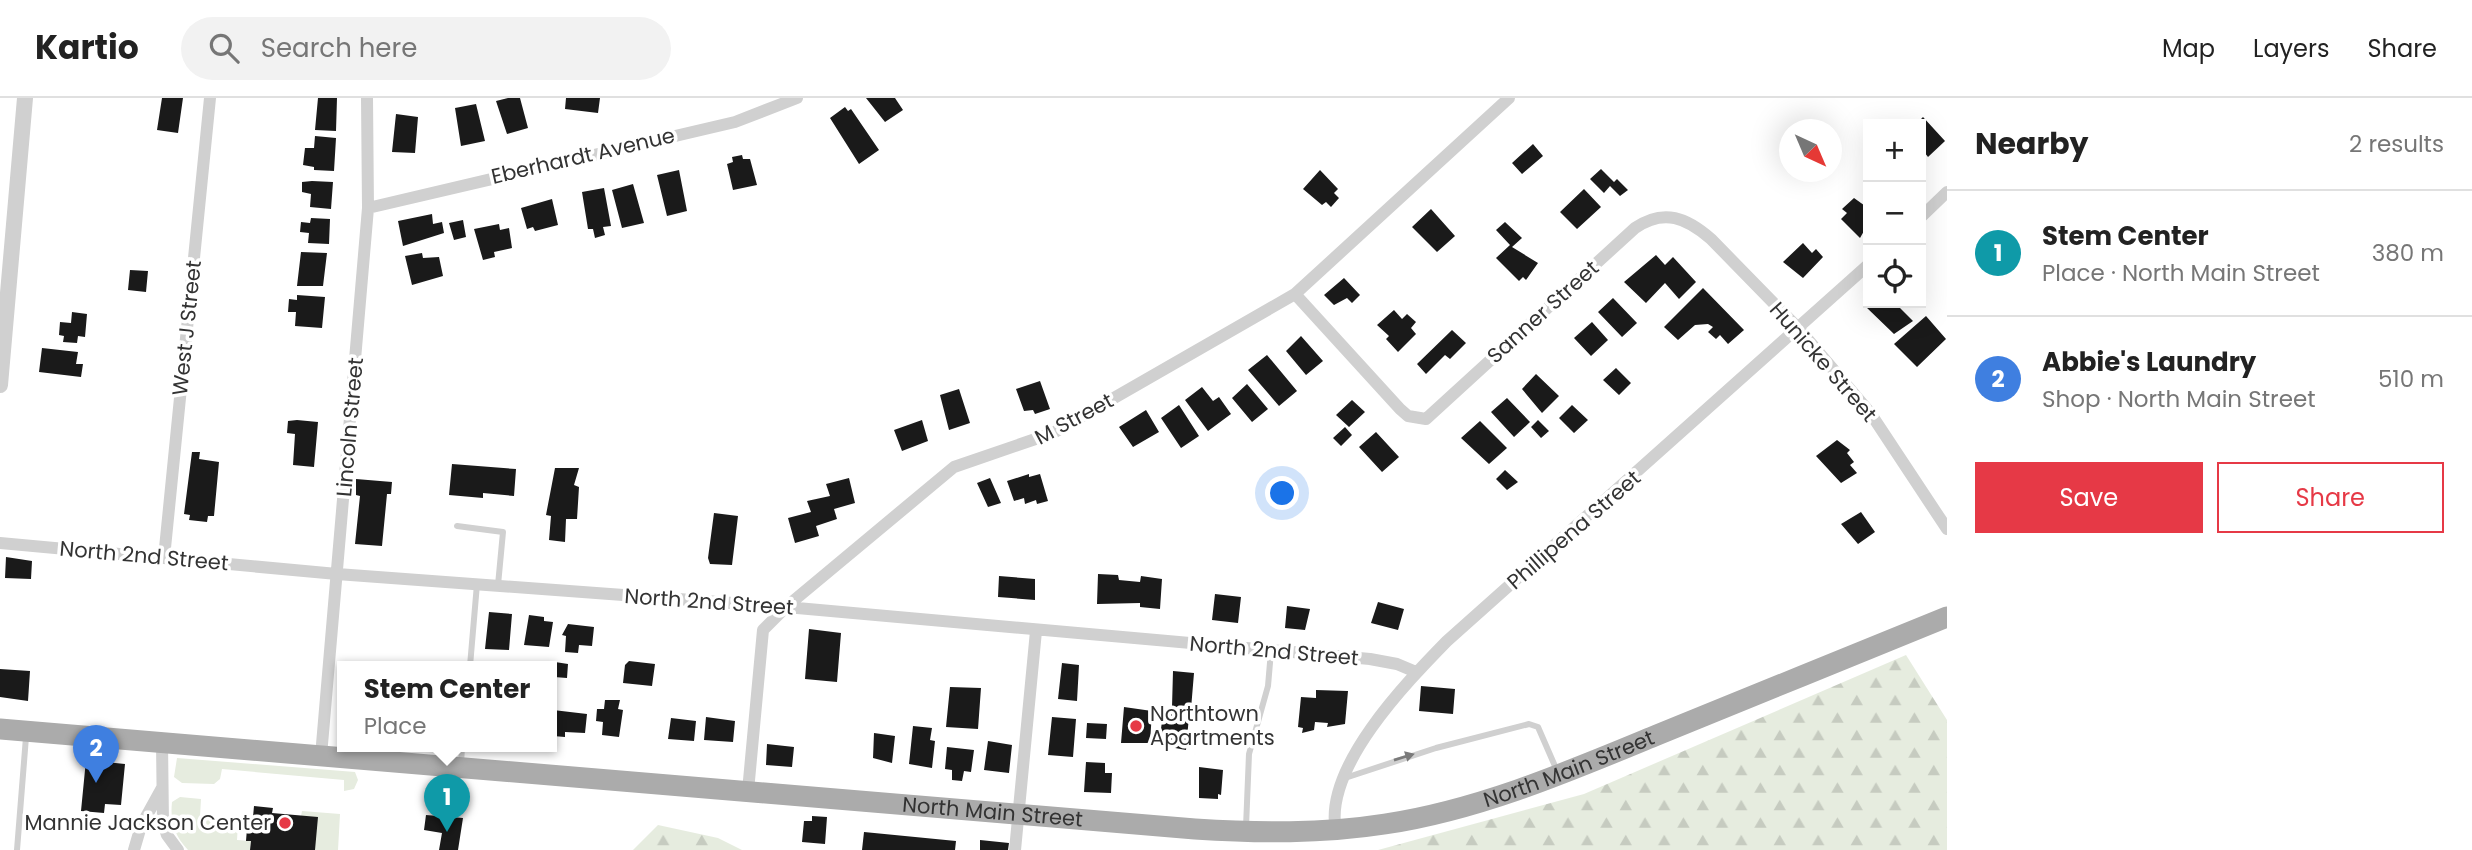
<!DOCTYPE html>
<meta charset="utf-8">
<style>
:root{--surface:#fff;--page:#f2f2f2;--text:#222;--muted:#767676;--line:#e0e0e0;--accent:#e63946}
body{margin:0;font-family:Poppins,sans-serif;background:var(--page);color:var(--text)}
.controls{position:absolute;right:21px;top:21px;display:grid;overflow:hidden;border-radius:0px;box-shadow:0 7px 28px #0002}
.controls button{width:63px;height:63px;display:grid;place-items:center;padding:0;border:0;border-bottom:2px solid var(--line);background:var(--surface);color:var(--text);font:35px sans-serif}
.compass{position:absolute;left:1779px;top:21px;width:63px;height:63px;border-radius:50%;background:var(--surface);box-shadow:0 7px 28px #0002;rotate:136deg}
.you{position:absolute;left:1283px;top:396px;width:24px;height:24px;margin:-18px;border:5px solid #fff;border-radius:50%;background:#1a73e8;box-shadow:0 0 0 10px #1a73e833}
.badge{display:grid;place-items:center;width:46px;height:46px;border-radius:50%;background:var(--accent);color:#fff;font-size:23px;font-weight:700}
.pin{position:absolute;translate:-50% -58px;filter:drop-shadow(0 2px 4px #0008)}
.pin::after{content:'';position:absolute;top:37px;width:24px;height:21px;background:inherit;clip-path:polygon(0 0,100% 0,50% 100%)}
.popup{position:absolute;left:337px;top:563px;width:220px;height:91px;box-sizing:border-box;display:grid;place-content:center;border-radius:0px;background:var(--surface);filter:drop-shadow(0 2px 5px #0005);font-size:23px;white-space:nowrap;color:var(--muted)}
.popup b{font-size:26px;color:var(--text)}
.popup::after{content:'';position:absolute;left:50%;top:100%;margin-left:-14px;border:14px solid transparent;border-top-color:var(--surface)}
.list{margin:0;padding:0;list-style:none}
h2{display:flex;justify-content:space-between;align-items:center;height:91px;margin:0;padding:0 28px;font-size:30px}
h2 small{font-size:23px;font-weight:400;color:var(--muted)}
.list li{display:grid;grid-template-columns:46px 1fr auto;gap:21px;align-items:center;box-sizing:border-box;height:126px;padding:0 28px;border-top:2px solid var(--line)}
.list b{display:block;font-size:26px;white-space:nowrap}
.list p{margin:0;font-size:23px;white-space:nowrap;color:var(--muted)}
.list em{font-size:23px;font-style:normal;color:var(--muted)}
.actions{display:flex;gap:14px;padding:21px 28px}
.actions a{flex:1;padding:16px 0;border:2px solid var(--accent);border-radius:0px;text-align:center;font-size:24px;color:var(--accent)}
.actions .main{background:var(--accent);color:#fff}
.icon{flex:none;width:38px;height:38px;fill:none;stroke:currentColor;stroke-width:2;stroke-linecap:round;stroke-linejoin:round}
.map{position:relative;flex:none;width:1947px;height:752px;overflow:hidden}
header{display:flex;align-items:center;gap:42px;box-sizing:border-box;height:98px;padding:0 35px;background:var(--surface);border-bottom:2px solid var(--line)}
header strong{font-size:33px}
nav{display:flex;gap:38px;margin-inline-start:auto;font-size:24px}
.search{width:490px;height:63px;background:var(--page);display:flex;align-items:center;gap:18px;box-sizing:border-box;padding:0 24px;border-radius:38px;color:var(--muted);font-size:26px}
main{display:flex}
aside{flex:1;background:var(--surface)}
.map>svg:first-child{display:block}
</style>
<header>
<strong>Kartio</strong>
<div class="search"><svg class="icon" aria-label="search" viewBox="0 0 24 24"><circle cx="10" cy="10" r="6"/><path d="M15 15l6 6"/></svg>Search here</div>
<nav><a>Map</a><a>Layers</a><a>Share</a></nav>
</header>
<main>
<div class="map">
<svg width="1947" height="752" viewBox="0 0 1947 752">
<defs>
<pattern id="forest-firs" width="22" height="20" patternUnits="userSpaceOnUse" patternTransform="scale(1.75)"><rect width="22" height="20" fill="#e6ecdf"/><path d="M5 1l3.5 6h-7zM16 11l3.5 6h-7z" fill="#c6cbc0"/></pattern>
</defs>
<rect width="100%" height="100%" fill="#fff"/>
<path fill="#e6ecdf" d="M177,660L355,674L358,682L354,691L344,693V682L222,671L220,681L214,686L182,685L174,679Z
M180,699L201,701L200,719L234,722L238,726L237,742L251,743L250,752H188C174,737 170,723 172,704Z
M302,713L340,716L338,752H315L301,718Z"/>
<path fill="url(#forest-firs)" d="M1906,557L1947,622V752H1378L1584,696Z
M658,727L718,740L742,752H633Z"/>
<path fill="#1a1a1a" d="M162,0H183L178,35L157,32Z
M318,0H337L336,33L315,32Z
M508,0H520L528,30L507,36L496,3Z
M566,0H600L598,15L565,11Z
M866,0H895L903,12L885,24Z
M476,6L485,43L461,48L455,10Z
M845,9L848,13L851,11L879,52L859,66L830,20Z
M396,16L418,19L415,55L392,54Z
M1923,19L1945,43L1928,59L1921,50V26H1916Z
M315,38L336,40L334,73L314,72V69L303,67L305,50H314Z
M1533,46L1543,58L1522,76L1512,65Z
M742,57L743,61H750L757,87L733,92L727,66L733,64L732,59Z
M1601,71L1614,84L1617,81L1628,92L1620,98L1610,88L1604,95L1590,81Z
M679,72L687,113L667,118L657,77Z
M1320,72L1338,91L1334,95L1339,100L1331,109L1326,104L1322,107L1303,91Z
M312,83L333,84L331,111L310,109L311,96L302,94V84Z
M633,86L644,125L622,130L612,92Z
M604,90L611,128L603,129L605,137L595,140L593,131H588L582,94Z
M1584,91L1601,109L1577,131L1560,114Z
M1854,100L1868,110V126L1860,140L1841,121L1847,115L1842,111Z
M552,101L558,127L535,133L533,129L527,131L521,110Z
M1431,111L1455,138L1437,154L1412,129Z
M432,116L433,126L442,124L444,135L403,148L398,123Z
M311,120L330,121L329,146L308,145L309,135L300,134L301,124L310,125Z
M463,122L466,139L454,142L449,125Z
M1505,124L1522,140L1512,149L1538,165L1526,182L1523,179L1519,183L1496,160L1510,147L1496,132Z
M499,126L500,132L509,130L512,150L494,154L495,159L483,162L474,131Z
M1803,145L1812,155L1816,151L1823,159L1803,180L1783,164Z
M301,154L327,155L323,188H297Z
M422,155L423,160L439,159L443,178L412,187L405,158Z
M1656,157L1665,167L1673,159L1696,184L1679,201L1665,185L1646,205L1624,184Z
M130,172L148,173L146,194L128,192Z
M1344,180L1360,197L1352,205L1347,200L1334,207L1324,197Z
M1703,190L1744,232L1728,246L1720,237L1716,241L1708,234L1713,229L1708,226L1695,227L1678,242L1664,229Z
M297,197L325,199L322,230L295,228L296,214H288L289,201L297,202Z
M1613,200L1637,225L1622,239L1598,214Z
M1870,205H1895L1913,223L1894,236L1866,209Z
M1394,212L1402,221L1407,216L1416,224L1411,230L1416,236L1398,254L1386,241L1389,238L1377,227Z
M72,214L87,216L85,239L78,238L77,245L63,244L64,238L59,237L60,224L71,225Z
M1926,218L1946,241L1917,269L1894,246Z
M1592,224L1608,242L1591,258L1574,240Z
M1452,232L1466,245L1450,261L1445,257L1426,276L1417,266Z
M1301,238L1323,263L1306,277L1286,253Z
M42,250L78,254L76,266H83L81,279L39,274Z
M1267,257L1297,293L1279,308L1248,272Z
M1616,270L1631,285L1619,297L1603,282Z
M1536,276L1559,298L1542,315L1522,291Z
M1040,283L1050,311L1035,316L1033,312L1024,313L1016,291Z
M1247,286L1268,311L1252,324L1232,300Z
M1202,289L1213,303L1219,299L1231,316L1208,333L1185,302Z
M959,291L970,325L949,332L940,297Z
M1507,300L1530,324L1514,339L1491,314Z
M1352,302L1365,314L1349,329L1336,317Z
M1179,307L1199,338L1181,350L1161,320Z
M1572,307L1588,322L1574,335L1559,320Z
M1146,312L1159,334L1133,349L1119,329Z
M297,322L318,324L314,369L293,367L295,336L287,335L288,323Z
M922,322L928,343L902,353L894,332Z
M1538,322L1549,333L1541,340L1531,329Z
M1480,323L1507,350L1489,366L1461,340Z
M1345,329L1352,337L1341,348L1333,340Z
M1376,334L1399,359L1382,374L1359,349Z
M1837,342L1850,352L1847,355L1854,364L1850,367L1857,375L1841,385L1816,358Z
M192,354H200L199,361L219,364L214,418H208L207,424L189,422L190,417L184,416Z
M452,366L516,371L514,398L483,395V400L449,397Z
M555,370H579L574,387L579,389L577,421H566L565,444L549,442L551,418L546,417Z
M1505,372L1518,384L1507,392L1496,381Z
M1029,376V379L1040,376L1048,403L1037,406L1036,402L1025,406L1024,400L1014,403L1007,383Z
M849,380L855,405L834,411L837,421L816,428L819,438L795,445L788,420L811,414L807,403L830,398L826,386Z
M990,380L1001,405L988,409L977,385Z
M356,381L392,384L391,396H387L382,448L355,446L360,398L356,397Z
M1861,414L1875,434L1858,446L1841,426Z
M714,415L738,418L732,467L710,466L708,460Z
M6,459L32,463L31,481L5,480Z
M1098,476L1118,477L1119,482L1140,484L1141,478L1162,481L1160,511L1140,509V505L1097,506Z
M999,478L1035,481V502L998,499Z
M1215,496L1241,499L1238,525L1212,522Z
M1378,504L1404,511L1398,532L1371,525Z
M1287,508L1310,511L1305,532L1285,530Z
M489,514L512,516L509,552L485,551Z
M529,517L544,519V523L553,524L549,549L524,547Z
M568,526L594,529L592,548L579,547L578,555L565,554L566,538L562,537Z
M809,531L841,535L837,584L805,581Z
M629,563L655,566L652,588L623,585L625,567Z
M555,564L568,566L567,580L554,579Z
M1062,565L1079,567L1077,603L1058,601Z
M0,571L30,573L28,603L0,599Z
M1173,573L1194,575L1191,611L1172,609Z
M1421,588L1455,591L1453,616L1419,613Z
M950,589L981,590L978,631L946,629Z
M1316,592L1348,593L1345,626L1327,629L1328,625L1315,624L1314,632L1302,635L1303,630L1298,629L1301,599L1316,600Z
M605,602H620L618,611L623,612L619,639L602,637L603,624L596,623L597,611H604Z
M1124,609L1152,613L1150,645H1121Z
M553,612L587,616L585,635L565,634V639L553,638Z
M1163,615L1189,618L1186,652L1159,647Z
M706,619L735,623L733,644L704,642Z
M1052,619L1076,621L1073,659L1048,657Z
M671,620L696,623L694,643L668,641Z
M1087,625L1107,626L1106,641L1086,640Z
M913,628L932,630L930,642L935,643L932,670L909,666Z
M874,635L895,638L892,665L873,660Z
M988,643L1012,647L1009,675L984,672Z
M767,646L794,649L792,669L766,667Z
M947,649L974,652L971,674L964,673L962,683L952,682V672L945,671Z
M86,662L125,666L121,707L105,706L104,715L81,713Z
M1086,664L1105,665V675H1112L1111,695L1084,694Z
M1199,669L1223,672L1221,697L1218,696V701L1199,700Z
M254,708L273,710L272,715L318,719L315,752H250L251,743H246L247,730H252Z
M426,717L463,720L458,752H439L442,735L424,732Z
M812,718L827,719L825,746L802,744L804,723H812Z
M864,734L956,743L955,752H862Z
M980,742L1009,745L1008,752H980Z"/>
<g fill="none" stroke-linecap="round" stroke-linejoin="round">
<path stroke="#d0d0d0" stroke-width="6" d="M457,428L503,434L498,487
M470,568L477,486
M461,667L462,648
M1345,680L1436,650L1529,626L1538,629L1558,675
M1246,729L1249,656L1268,588L1271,553
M17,752L26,639"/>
<path stroke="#d0d0d0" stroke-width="12" d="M368,110L735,24L797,0
M1921,119L1947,94
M1295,196L1400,311L1408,318L1426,321L1635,130C1664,110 1687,120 1711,141L1798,230L1871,316L1947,431
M0,445L337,476L786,509L1370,561L1397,566L1416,574
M164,460L210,0
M162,645L163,725L167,737L178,752
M321,658L368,110L367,0
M748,693L763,532L786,509L954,369L1053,335L1295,196L1509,0
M1336,733C1323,670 1406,585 1447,543L1868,167
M134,752L141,728L162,690
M1015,752L1036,533"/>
<path stroke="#d0d0d0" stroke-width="16" d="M0,287L25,0"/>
<path stroke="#ababab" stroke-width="21" id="s1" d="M0,631L1195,731C1259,735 1321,736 1385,726C1479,712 1570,673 1657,637C1754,598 1850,558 1947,519"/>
</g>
<defs><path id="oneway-solid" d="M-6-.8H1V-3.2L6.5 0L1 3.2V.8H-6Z" transform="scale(1.75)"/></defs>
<use fill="#7a7a7a" href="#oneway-solid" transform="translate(1404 659) rotate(-17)"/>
<g fill="#e63946" stroke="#fff" stroke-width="2.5">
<circle cx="1136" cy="628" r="7"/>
<circle cx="285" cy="725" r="7"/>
</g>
<g text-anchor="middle" stroke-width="7" stroke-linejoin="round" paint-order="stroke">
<g font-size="21" fill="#333" stroke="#fff">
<text transform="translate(583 58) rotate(-13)" y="7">Eberhardt Avenue</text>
<text transform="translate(1543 214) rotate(-42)" y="7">Sanner Street</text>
<text transform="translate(187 230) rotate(-84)" y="7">West J Street</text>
<text transform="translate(1823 264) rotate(49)" y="7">Hunicke Street</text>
<text transform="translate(1074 321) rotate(-28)" y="7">M Street</text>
<text transform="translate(350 329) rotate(-85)" y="7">Lincoln Street</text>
<text transform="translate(1574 432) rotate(-41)" y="7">Phillipena Street</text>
<text transform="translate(144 458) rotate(5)" y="7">North 2nd Street</text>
<text transform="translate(709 504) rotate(4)" y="7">North 2nd Street</text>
<text transform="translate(1274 553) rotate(5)" y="7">North 2nd Street</text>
<text dy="7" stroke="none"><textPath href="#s1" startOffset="1582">North Main Street</textPath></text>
<text dy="7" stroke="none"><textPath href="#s1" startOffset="996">North Main Street</textPath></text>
</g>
<g font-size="21" fill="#333" stroke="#fff" text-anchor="start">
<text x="1150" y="623">Northtown<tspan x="1150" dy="24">Apartments</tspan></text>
<text x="271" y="732" text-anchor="end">Mannie Jackson Center</text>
</g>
</g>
</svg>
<div class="controls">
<button>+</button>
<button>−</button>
<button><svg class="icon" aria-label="locate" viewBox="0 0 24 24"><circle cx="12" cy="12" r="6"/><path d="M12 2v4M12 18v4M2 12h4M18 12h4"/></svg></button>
</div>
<svg class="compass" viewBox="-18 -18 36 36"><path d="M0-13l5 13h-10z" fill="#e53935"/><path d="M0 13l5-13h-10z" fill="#767676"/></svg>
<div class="you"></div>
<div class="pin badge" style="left:447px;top:734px;background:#0f9aa8">1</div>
<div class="popup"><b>Stem Center</b>Place</div>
<div class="pin badge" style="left:96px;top:685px;background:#3f7fe0">2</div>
</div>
<aside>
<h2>Nearby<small>2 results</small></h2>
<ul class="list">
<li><span class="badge" style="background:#0f9aa8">1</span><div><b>Stem Center</b><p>Place · North Main Street</p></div><em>380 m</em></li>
<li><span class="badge" style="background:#3f7fe0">2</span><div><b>Abbie's Laundry</b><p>Shop · North Main Street</p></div><em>510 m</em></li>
</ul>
<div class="actions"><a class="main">Save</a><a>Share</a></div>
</aside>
</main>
